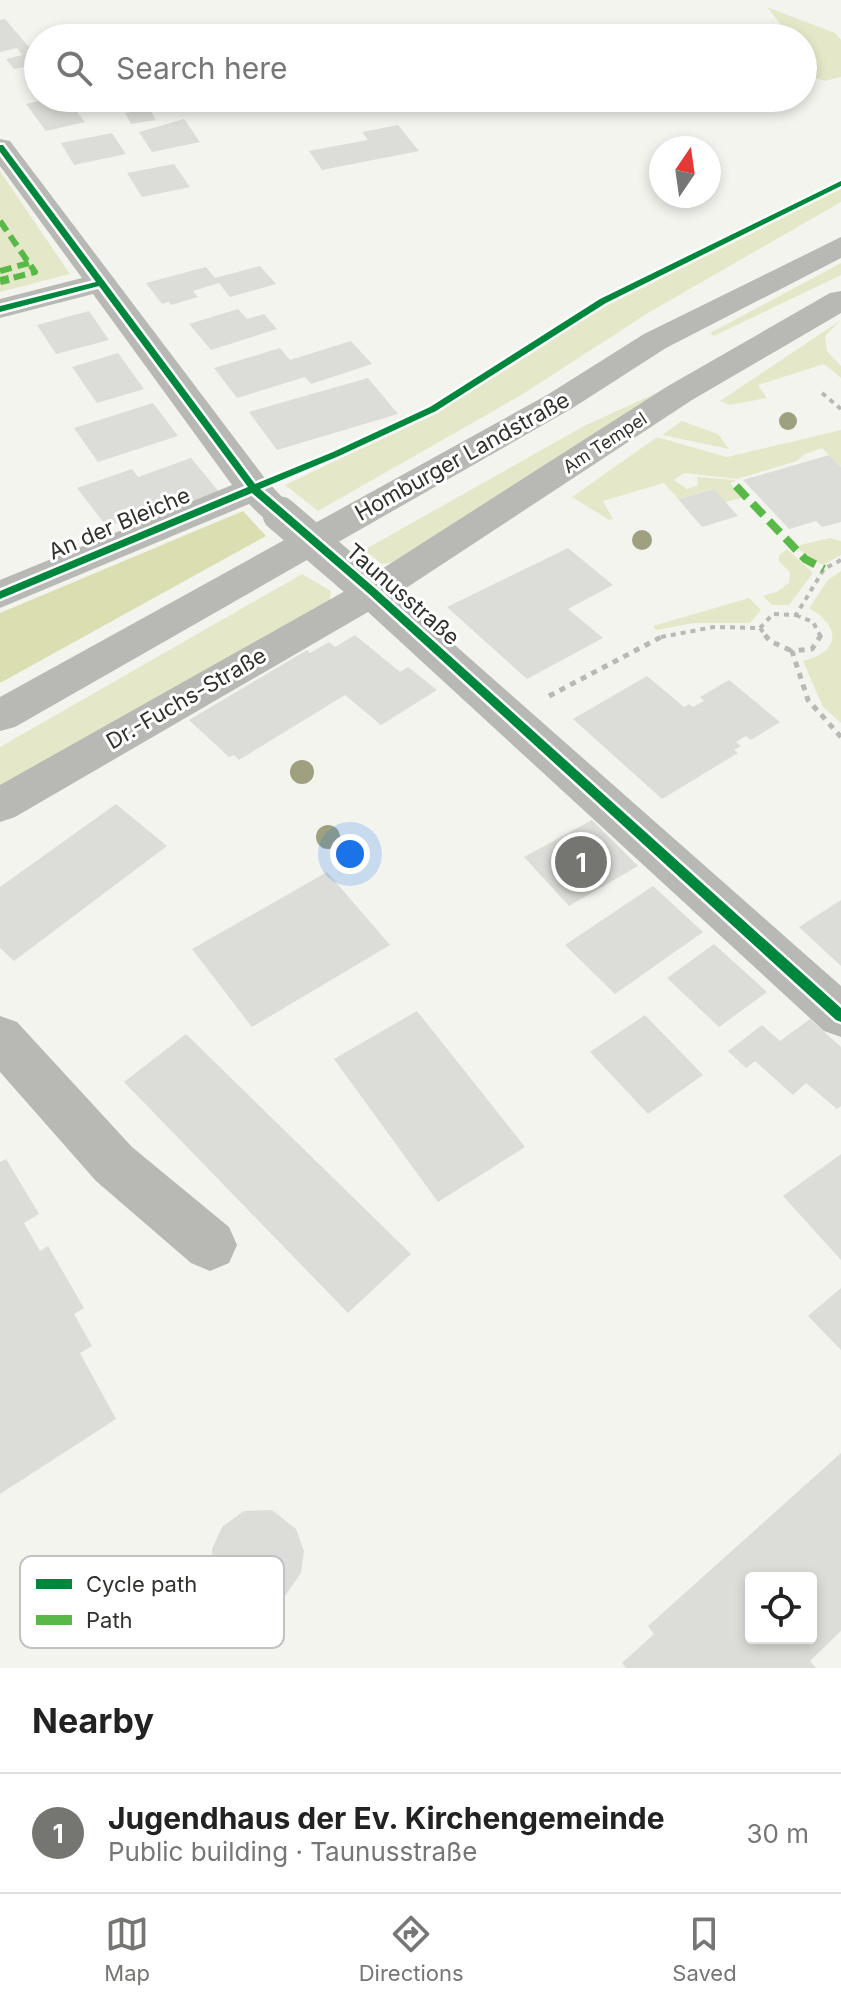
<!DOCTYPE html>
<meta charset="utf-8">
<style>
:root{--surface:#fff;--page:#f2f2f2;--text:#222;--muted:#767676;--line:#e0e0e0;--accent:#757571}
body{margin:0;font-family:Inter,sans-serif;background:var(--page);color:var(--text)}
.controls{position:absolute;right:24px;bottom:24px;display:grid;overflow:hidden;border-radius:8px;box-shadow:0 4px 12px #0003}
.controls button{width:72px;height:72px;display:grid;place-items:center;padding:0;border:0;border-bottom:2px solid var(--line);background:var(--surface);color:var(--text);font:40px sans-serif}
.compass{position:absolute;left:649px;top:136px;width:72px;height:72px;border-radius:50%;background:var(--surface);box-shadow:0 4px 12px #0003;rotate:13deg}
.you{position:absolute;left:350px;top:854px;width:28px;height:28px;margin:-20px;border:6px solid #fff;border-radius:50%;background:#1a73e8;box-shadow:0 0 0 12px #1a73e833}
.badge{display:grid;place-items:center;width:52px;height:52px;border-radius:50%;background:var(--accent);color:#fff;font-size:26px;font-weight:700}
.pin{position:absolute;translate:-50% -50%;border:4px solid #fff;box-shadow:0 2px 8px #0006}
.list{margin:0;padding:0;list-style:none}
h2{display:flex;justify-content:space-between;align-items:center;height:104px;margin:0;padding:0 32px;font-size:34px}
h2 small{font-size:26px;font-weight:400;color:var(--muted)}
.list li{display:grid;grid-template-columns:52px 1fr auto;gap:24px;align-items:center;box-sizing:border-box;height:120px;padding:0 32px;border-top:2px solid var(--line)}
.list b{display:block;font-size:30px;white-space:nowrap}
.list p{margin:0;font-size:26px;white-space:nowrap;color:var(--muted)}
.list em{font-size:26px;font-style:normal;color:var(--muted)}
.icon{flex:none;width:44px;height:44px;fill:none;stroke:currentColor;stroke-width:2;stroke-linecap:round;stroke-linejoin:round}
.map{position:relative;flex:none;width:841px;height:1668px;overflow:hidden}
.search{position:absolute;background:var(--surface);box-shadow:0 4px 12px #0003;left:24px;right:24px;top:24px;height:88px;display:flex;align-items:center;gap:20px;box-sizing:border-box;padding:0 28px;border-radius:44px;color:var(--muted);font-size:30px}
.sheet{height:224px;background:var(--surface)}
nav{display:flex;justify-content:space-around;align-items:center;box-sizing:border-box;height:112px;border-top:2px solid var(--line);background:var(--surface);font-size:22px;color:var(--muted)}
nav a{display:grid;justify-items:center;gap:4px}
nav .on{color:var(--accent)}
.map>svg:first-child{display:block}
</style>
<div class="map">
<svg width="841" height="1668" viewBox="0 0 841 1668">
<rect width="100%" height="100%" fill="#f4f4ef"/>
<path fill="#e5e8c8" d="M767,7L835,33L841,40V77L825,81L803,74V38H776L787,33Z
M0,171L70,274L0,292Z
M841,184V202L648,313L523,394L318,511L285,485L422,419L598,309Z
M841,263V275L714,336L710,333Z
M841,320L825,336L827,351L841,366V378L824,364L758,385L767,398L730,405L720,401Z
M680,382L397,562L382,564L364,550L584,426Z
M682,421L718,434L729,449L662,435Z
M841,430V467L822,448L805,454L797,461L737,479L684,473L674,480L687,489L698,485L697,477L734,480L736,481L730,483L742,498L725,502L713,489L678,499L664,483L603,501L613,519L609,520L572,497L657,437L727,457Z
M830,538L841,541V555L823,565L806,556L796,546Z
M787,549L813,573L789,605H772L763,596L778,591L789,583L790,572L779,562V555Z
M841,571V723L823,707L803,661C841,651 841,627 809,608L828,580Z
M302,574L331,591L329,604L0,788V747Z
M749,598L761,610L750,623H694L656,630L653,626Z"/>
<path fill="#dadeb1" d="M243,511L266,536L0,683V613Z"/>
<path fill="#dcdcd8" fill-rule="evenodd" d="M5,19L28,46L38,44V64L14,69L6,59L22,55L17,48L0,52V20Z
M51,98H66L85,122L46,131L26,104Z
M150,109L156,120L131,124L125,113Z
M184,119L200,142L152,152L139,132Z
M398,125L419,151L322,170L309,151L368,140L362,132Z
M112,133L126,154L74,165L61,143Z
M174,164L190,187L142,197L127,173Z
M260,266L276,284L230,297L219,283L193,291L198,297L171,305L169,302L162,304L146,283L206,267L215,278Z
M238,309L247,319L264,314L277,329L211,350L189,324Z
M89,311L109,340L56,354L37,325Z
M351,341L372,364L311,384L305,377L237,398L214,368L280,348L290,360Z
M118,353L144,389L97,403L72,367Z
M368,378L398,414L277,450L249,412Z
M153,403L178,436L98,462L74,428Z
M829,455L841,467V522L822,527L816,521L789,529L743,480Z
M191,458L220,493L168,513L163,506L107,527L77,488L132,469L138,477Z
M714,489L738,516L702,527L678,499Z
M568,548L613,585L568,609L603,638L527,679L447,607Z
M355,635L400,672L408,667L437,690L381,725L345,695L239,760L234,755L229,757L189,720L307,650L310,653L329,642L335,647Z
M647,676L684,707L689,704L693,707L704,701L700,697L729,680L780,722L751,740L746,736L736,742L741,746L734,750L738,753L662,799L573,719Z
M116,804L167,846L14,961L0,948V887Z
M592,820L638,866L569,906L524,857Z
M327,872L390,945L252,1027L192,949Z
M653,886L703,932L615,994L565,945Z
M841,900V966L799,927Z
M714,944L767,992L719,1027L667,978Z
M417,1011L525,1147L438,1202L334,1059Z
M645,1015L703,1075L648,1114L590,1052Z
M810,1019L841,1047V1106L837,1109L806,1083L793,1095L755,1061L746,1068L728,1051L762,1025L780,1041Z
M186,1034L411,1254L348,1313L124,1082Z
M841,1154V1260L783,1196Z
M6,1159L39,1214L24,1223L40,1251L48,1246L84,1308L74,1314L92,1346L80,1353L116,1419L0,1494V1162Z
M841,1288V1350L808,1316Z
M841,1453V1631L810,1661L816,1668H626L622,1663L654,1634L648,1626ZM751,1578H811V1638H751Z
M272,1510L296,1529L304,1551L301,1573L282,1600L257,1609L230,1601L213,1580L212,1549L222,1527L244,1511Z"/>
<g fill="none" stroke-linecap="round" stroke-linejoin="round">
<path stroke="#b8b8b5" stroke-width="3" stroke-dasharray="4 4" stroke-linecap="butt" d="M644,281L841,183"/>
<path stroke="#b8b8b5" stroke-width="4" stroke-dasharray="5 5" stroke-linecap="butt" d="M822,393L841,409
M291,473L433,409L603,301L648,279
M796,615L813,622L821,637
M760,628L767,637
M661,637L714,627L760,628L773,614L796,615L824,569L841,560"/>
<path stroke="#b8b8b5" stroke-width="5" stroke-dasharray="6 6" stroke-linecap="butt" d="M765,635L770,641L792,651
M821,635L812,649L792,651L808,700L841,737
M549,696L665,635"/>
<path fill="#b8b8b5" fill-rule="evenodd" d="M0,139L10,141L267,481L298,514L293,522C272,528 264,519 249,504L0,608V580L232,485L93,294L0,318V299L82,278L0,166Z
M841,237V258L666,348L571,409L15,727L0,731V697L547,395L644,334Z
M841,291V313L692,400L397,594L841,986V1037L824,1031L368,612L15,817L0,822V785L345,591L339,581L345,572L358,568L374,574L668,386L830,293Z
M0,1016L17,1022L132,1147L229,1227L237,1245L229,1263L210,1271L191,1263L96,1181L0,1072Z"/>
<path stroke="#b8b8b5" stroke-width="35" d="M280,514L358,581"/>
<path stroke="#58b947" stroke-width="6" stroke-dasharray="12 6" stroke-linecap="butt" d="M0,221L35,272L1,281
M0,271L29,263"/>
<path stroke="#58b947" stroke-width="8" stroke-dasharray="16 8" stroke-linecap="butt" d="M0,281L9,279
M736,486L805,559L824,569"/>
<g stroke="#fff" stroke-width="5">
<path id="cycleway" d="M0,145H3L255,484L333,452L430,407L600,299L841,181V186L606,303L436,411L339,456L260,489L377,590L841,1008V1022L836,1020L369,594L252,493L0,599V591L248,487L99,286L0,312V306L96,282L0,152Z"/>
</g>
<use href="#cycleway" fill="#00873e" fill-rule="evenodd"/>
</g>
<g fill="#9ea07f">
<circle cx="788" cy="421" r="9"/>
<circle cx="642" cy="540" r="10"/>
<circle cx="302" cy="772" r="12"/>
<circle cx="328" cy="837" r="12"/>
</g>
<g text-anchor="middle" stroke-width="6" stroke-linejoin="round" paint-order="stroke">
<g font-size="18" fill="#31312d" stroke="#fff">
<text transform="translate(605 443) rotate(-33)" y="6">Am Tempel</text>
</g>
<g font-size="22" fill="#31312d" stroke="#fff">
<text transform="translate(462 456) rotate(-29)" y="8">Homburger Landstraße</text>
<text transform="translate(119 523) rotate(-23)" y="8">An der Bleiche</text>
<text transform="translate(403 594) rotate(41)" y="8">Taunusstraße</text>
<text transform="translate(186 698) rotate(-30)" y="8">Dr.-Fuchs-Straße</text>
</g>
</g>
<rect x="20" y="1556" width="264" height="92" rx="12" fill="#fff" stroke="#c1c1c0" stroke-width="2"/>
<rect x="36" y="1579" width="36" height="10" fill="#00873e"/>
<rect x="36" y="1615" width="36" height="10" fill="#58b947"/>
<g font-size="22" fill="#31312d">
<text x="86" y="1592">Cycle path</text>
<text x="86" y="1628">Path</text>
</g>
</svg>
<div class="controls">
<button><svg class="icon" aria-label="locate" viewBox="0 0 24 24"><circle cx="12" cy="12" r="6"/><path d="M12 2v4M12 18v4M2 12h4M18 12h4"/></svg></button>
</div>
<svg class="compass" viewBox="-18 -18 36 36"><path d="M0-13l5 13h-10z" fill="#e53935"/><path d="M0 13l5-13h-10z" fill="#767676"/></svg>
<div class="you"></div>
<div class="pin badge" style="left:581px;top:862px">1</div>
<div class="search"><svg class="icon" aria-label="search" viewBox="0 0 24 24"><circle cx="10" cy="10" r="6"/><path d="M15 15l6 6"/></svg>Search here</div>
</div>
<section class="sheet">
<h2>Nearby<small></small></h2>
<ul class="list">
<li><span class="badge">1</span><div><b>Jugendhaus der Ev. Kirchengemeinde</b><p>Public building · Taunusstraße</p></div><em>30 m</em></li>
</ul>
</section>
<nav>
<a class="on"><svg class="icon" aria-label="map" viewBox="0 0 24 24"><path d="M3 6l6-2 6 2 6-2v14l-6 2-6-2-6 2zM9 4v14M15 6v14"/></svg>Map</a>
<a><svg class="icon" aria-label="directions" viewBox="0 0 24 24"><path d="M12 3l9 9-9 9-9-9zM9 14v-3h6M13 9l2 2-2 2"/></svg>Directions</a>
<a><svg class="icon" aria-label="saved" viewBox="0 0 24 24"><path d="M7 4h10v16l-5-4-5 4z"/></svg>Saved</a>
</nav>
